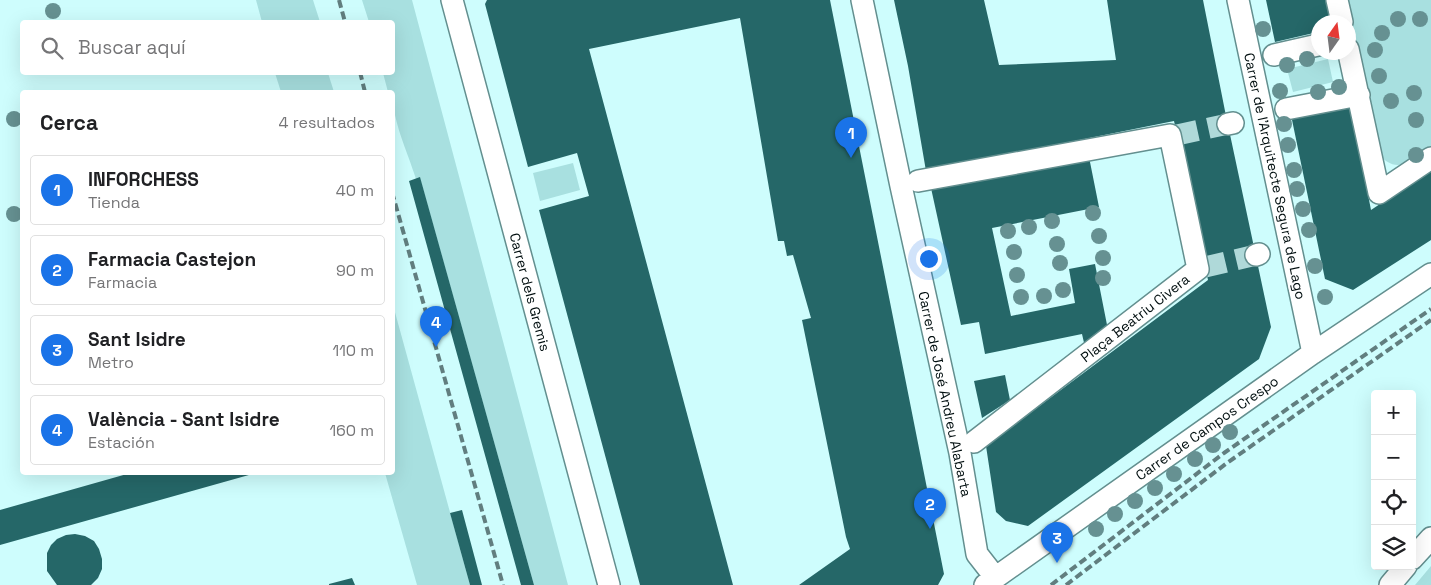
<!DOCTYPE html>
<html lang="es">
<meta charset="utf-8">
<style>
:root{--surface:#fff;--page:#f6f6f6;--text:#202124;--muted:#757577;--line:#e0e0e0;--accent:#1a73e8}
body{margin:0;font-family:"Space Grotesk",sans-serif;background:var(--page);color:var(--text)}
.controls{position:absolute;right:15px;bottom:15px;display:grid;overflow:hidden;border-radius:5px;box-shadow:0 5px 20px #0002}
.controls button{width:45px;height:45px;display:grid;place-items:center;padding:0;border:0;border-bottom:1px solid var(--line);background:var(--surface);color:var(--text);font:25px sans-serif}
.compass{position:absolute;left:1311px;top:15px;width:45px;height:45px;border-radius:50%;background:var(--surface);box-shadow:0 5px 20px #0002;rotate:14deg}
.you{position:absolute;left:928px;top:258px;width:18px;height:18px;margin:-12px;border:4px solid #fff;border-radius:50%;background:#1a73e8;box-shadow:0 0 0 8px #1a73e833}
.badge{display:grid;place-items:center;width:32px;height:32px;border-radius:50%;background:var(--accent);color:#fff;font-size:16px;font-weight:700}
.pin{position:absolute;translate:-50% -41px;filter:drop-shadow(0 1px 2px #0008)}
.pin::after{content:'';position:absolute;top:26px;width:18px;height:15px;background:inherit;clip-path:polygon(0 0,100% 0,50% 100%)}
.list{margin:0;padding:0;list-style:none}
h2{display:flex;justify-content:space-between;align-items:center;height:65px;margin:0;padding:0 20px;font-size:21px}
h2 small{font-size:16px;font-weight:400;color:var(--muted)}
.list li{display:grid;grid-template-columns:32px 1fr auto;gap:15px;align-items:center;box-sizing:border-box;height:70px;margin:0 10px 10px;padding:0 10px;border:1px solid var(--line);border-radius:5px}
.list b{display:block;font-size:19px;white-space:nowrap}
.list p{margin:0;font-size:16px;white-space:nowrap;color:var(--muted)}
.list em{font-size:16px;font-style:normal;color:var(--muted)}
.icon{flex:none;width:28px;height:28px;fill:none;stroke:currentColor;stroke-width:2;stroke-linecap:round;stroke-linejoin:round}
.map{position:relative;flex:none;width:1431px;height:585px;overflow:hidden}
.search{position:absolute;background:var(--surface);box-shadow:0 5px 20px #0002;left:20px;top:20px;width:375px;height:55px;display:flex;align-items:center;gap:12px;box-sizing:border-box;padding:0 18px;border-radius:5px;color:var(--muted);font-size:19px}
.panel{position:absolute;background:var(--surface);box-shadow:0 5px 20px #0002;left:20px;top:90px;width:375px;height:385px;border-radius:5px}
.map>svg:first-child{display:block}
</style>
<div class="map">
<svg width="1431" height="585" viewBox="0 0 1431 585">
<rect width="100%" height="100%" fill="#cefdfd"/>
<path fill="#a8e0e0" d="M256,0H313L320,22H262Z
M362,0H412L568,585H534L420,178L416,179C407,150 393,123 392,92H388L383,73L392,72V22H369Z
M1344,0H1431V149C1409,163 1395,176 1375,150Z
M1328,59L1333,82L1293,92L1287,69Z
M275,73H328L334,92H281Z
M573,163L580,190L540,201L533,173Z
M393,305L470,585H417L385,473L392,472Z
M1431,566V585H1415Z"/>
<path fill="#256768" d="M487,0H830L944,574L938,585H799L850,549L846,537L802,320L811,318L793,255L787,256L784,241H778L740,18L589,49L733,585H640L539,210L589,196L577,153L528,167L485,4Z
M894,0H984L999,65L1116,60L1107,0H1203L1225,111L1271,327L1259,359L1028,526L1006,521L996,512L986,446L1208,280L1174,121L926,171L908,66Z
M1266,0H1326L1331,22H1318V32L1275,42Z
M1350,103L1371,210L1431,170V240L1353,290L1325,279L1291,115Z
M1089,157L1099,207L992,228L1011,316L1075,303L1069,269L1095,264L1108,330L1085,347L1082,334L985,354L979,322L961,325L931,188Z
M420,177L534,585H521L409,181Z
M1005,375L1010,400L982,418L974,381Z
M134,472L256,473L0,545V510Z
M462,510L482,585H470L450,513Z
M75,534L85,536L94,541L99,549L102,559V569L98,578L91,585H57L47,571V553L51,545L57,539L66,535Z
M352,578L355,585H329V584Z"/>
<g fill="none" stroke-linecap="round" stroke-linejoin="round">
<path stroke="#afd9d9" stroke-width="21" stroke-dasharray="21 11" stroke-linecap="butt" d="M1177,135L1228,124
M1205,267L1256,255"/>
<g stroke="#638f8f" stroke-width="24">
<path id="minor" d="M452,0L609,585
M862,0L901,186L960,453L977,554L995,577
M1238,0L1313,353
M1337,0L1342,22
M1348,49L1379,193L1431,158
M1274,55L1318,45
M1286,109L1359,95
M1228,124L1233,123
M918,181L1170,135L1198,269L974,442
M1256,255L1259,254
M1412,559L1431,538
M985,585L1313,353L1431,274
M1390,585L1406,566"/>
</g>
<use href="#minor" stroke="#fff" stroke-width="21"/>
<path stroke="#617e7f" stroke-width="4" stroke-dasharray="8 4" stroke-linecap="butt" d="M339,0L345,22
M360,72L365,92
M392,192L503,585
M1051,585L1224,453L1431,309
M1066,585L1227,463L1431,320"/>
</g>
<g fill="#669192">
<circle cx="53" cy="11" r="8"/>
<circle cx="1398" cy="19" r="8"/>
<circle cx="1420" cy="19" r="8"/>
<circle cx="1263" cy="29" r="8"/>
<circle cx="1382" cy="33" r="8"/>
<circle cx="1375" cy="50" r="8"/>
<circle cx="1307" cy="59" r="8"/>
<circle cx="1287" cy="65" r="8"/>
<circle cx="1379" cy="76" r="8"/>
<circle cx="1339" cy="87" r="8"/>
<circle cx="1280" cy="91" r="8"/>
<circle cx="1318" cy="92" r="8"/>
<circle cx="1414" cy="93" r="8"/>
<circle cx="1391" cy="101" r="8"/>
<circle cx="14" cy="119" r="8"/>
<circle cx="1416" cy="120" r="8"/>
<circle cx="1284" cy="124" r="8"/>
<circle cx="1288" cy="145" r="8"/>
<circle cx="1416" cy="155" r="8"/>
<circle cx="1294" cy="170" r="8"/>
<circle cx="1297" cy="189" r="8"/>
<circle cx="1303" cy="209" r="8"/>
<circle cx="1093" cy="213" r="8"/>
<circle cx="14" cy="214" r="8"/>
<circle cx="1052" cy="221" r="8"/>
<circle cx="1029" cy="227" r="8"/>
<circle cx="1309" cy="230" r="8"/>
<circle cx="1008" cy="231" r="8"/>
<circle cx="1099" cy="236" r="8"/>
<circle cx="1057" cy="244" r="8"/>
<circle cx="1014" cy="252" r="8"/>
<circle cx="1103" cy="258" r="8"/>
<circle cx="1060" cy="263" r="8"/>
<circle cx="1315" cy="266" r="8"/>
<circle cx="1017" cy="275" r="8"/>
<circle cx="1103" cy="278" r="8"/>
<circle cx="1063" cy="290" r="8"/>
<circle cx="1044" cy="296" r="8"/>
<circle cx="1021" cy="297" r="8"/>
<circle cx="1325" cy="297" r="8"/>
<circle cx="1230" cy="432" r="8"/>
<circle cx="1213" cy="445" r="8"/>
<circle cx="1195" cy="459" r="8"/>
<circle cx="1174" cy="474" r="8"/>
<circle cx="1155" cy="488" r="8"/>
<circle cx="1135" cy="501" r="8"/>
<circle cx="1115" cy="514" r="8"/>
<circle cx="1096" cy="529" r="8"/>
</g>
<g text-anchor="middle" stroke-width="4" stroke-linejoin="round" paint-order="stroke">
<g font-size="14" fill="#010e0f" stroke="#fff">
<text transform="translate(1275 176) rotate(78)" y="5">Carrer de l'Arquitecte Segura de Lago</text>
<text transform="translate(530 292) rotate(75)" y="5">Carrer dels Gremis</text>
<text transform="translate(1135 318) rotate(-38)" y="5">Plaça Beatriu Civera</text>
<text transform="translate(945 394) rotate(78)" y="5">Carrer de José Andreu Alabarta</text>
<text transform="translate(1207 428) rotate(-35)" y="5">Carrer de Campos Crespo</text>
</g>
</g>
</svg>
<div class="controls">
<button>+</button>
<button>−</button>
<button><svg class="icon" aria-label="locate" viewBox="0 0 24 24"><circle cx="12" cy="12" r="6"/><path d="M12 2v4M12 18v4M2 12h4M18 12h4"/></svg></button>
<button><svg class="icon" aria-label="layers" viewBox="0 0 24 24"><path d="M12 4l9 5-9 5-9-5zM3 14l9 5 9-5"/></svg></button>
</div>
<svg class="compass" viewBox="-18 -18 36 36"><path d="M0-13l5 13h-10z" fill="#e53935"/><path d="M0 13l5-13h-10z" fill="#757577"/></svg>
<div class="you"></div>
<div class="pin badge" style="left:851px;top:158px">1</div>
<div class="pin badge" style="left:930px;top:529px">2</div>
<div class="pin badge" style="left:1057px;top:563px">3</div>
<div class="pin badge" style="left:436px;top:347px">4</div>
<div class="search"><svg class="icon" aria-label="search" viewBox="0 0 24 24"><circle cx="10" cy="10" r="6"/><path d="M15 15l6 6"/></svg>Buscar aquí</div>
<section class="panel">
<h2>Cerca<small>4 resultados</small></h2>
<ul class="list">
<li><span class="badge">1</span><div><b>INFORCHESS</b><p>Tienda</p></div><em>40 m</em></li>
<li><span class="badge">2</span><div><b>Farmacia Castejon</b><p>Farmacia</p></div><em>90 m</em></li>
<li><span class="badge">3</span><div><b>Sant Isidre</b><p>Metro</p></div><em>110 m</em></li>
<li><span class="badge">4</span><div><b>València - Sant Isidre</b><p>Estación</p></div><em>160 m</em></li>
</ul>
</section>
</div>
